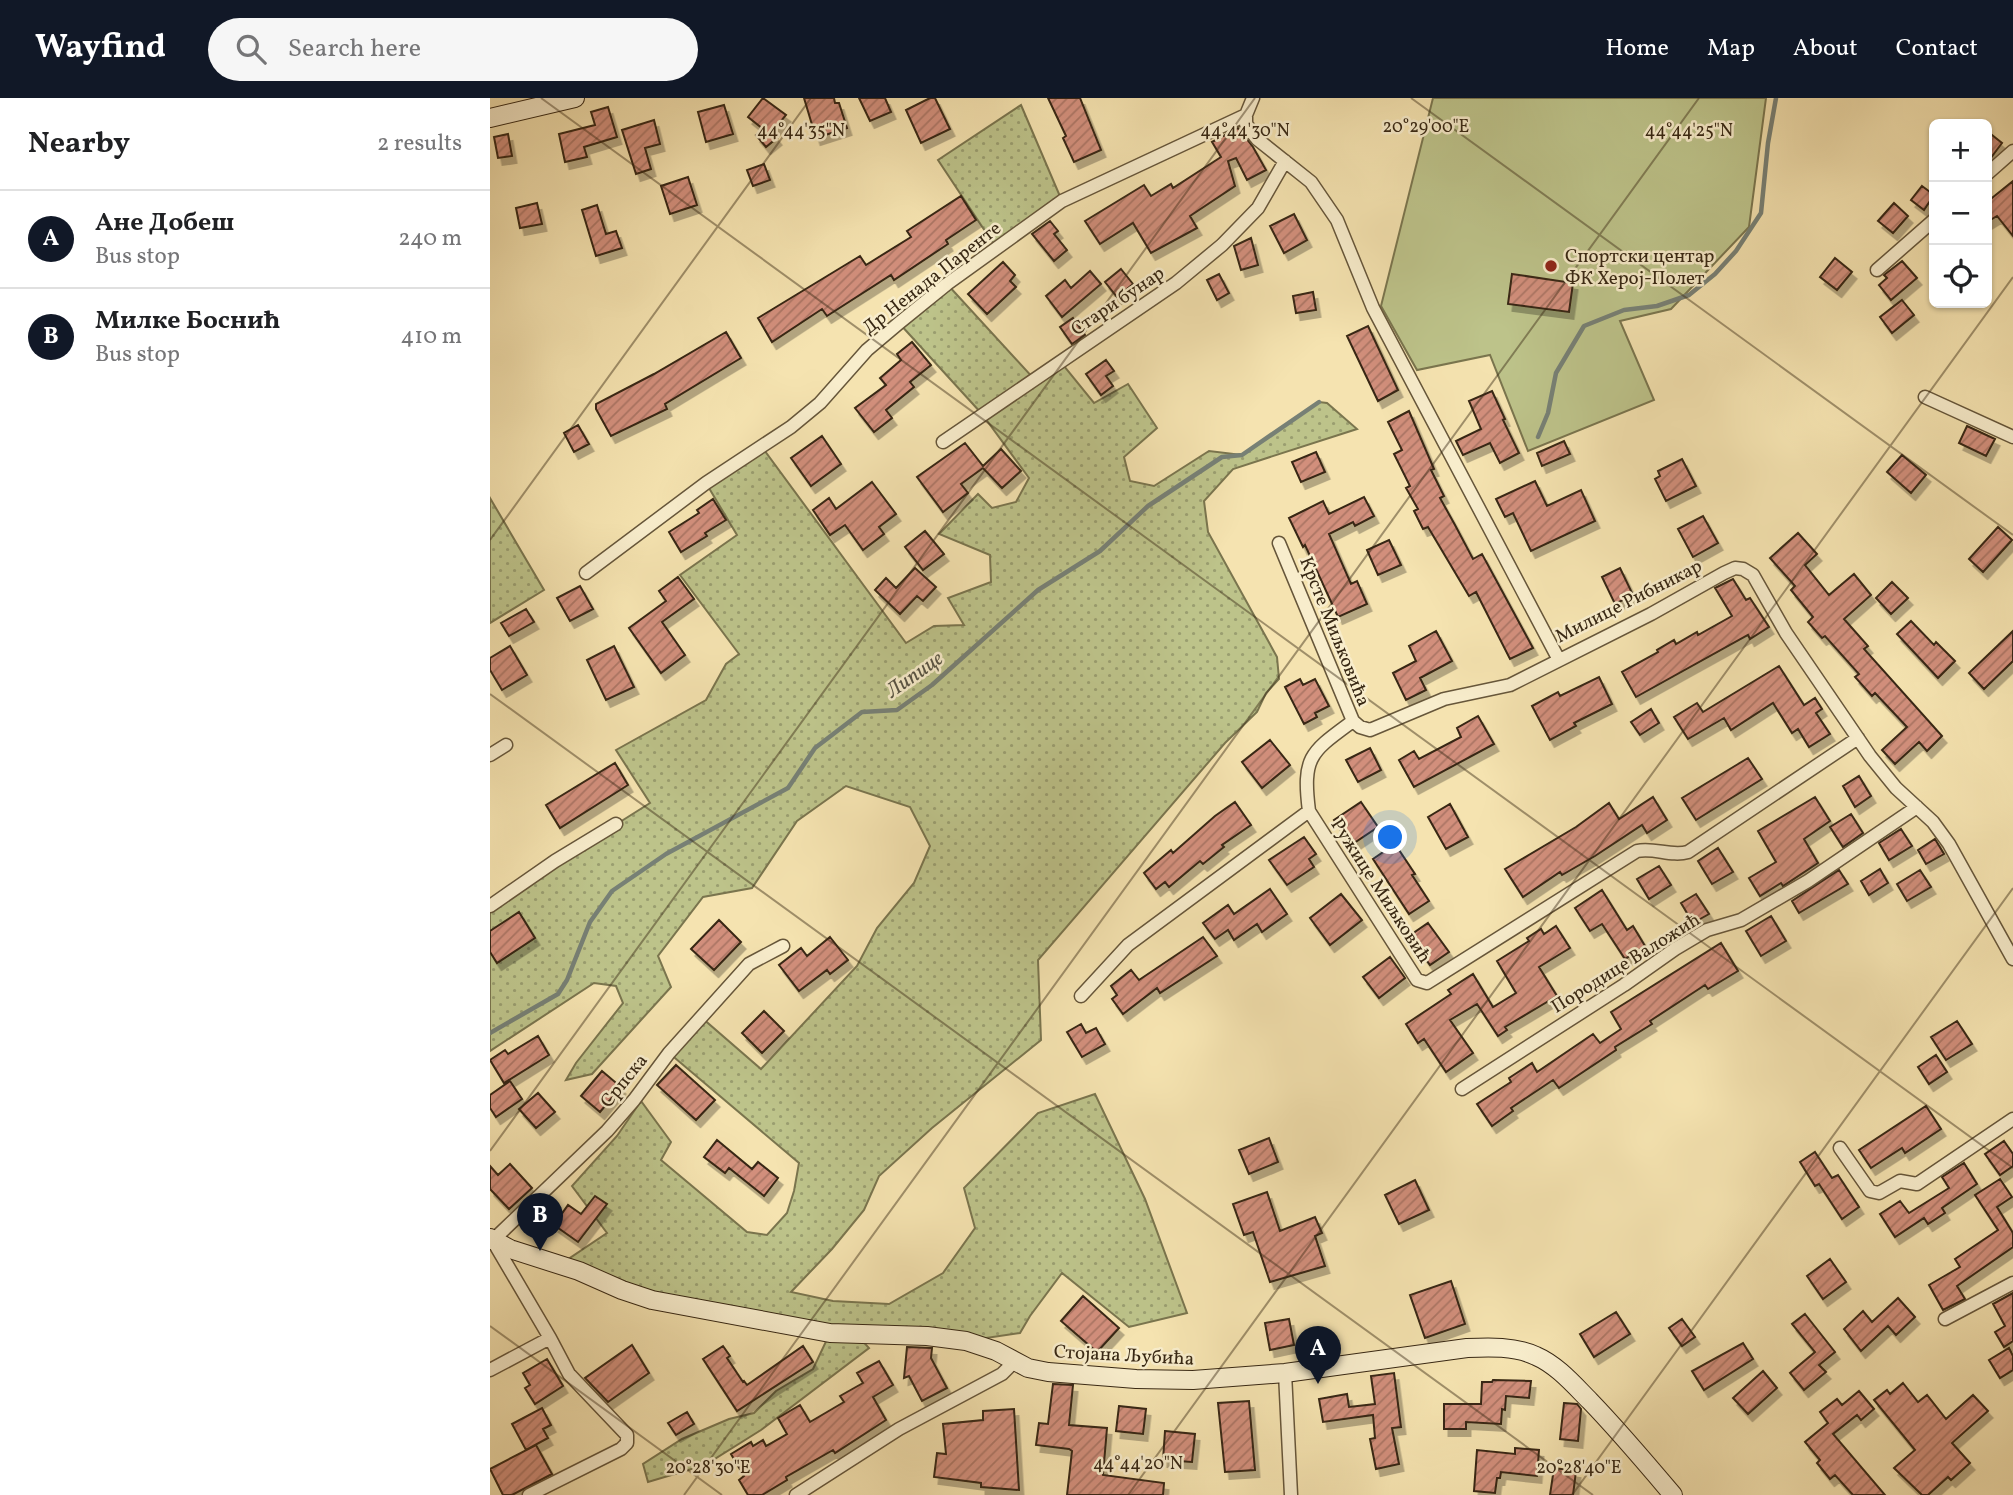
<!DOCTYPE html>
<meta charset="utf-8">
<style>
:root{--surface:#fff;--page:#f6f6f6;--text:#202124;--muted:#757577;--line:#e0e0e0;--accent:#111827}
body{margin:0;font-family:Vollkorn,serif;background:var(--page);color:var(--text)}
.controls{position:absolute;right:21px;top:21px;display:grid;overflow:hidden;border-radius:10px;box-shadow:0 2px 5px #0004}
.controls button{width:63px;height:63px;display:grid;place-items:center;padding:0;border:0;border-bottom:2px solid var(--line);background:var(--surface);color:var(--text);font:35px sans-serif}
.you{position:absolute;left:901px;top:740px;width:24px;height:24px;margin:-18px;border:5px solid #fff;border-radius:50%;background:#1a73e8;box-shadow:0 0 0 10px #1a73e833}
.badge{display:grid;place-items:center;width:46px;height:46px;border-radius:50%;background:var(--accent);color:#fff;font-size:23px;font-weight:700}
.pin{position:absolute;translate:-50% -58px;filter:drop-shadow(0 2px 4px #0008)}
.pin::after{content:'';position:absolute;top:37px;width:24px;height:21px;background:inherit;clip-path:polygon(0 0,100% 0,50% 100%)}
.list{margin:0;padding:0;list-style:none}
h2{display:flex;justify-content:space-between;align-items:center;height:91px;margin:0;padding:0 28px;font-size:30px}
h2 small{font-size:23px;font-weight:400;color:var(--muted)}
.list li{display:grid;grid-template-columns:46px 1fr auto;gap:21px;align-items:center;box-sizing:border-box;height:98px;padding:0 28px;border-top:2px solid var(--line)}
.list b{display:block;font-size:26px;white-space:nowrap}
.list p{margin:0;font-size:23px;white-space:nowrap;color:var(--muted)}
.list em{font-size:23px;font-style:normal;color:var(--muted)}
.icon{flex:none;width:38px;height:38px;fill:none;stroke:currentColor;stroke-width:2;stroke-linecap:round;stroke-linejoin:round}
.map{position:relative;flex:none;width:1523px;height:1397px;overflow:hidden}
header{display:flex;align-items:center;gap:42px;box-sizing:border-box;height:98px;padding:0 35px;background:var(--accent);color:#fff}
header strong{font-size:33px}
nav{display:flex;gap:38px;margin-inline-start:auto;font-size:24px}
.search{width:490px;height:63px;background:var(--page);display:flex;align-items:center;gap:18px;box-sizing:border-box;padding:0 24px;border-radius:38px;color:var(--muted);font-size:26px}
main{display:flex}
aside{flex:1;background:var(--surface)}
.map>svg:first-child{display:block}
</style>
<header>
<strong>Wayfind</strong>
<div class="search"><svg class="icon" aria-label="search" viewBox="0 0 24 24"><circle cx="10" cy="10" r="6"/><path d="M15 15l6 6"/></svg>Search here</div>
<nav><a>Home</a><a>Map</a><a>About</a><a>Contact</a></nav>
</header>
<main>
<aside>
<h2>Nearby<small>2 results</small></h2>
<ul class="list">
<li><span class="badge">A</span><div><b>Ане Добеш</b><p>Bus stop</p></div><em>240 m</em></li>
<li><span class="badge">B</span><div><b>Милке Боснић</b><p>Bus stop</p></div><em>410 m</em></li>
</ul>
</aside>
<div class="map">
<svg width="1523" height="1397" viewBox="0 0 1523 1397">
<defs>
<pattern id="grass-dots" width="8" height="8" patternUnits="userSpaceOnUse" patternTransform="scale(1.75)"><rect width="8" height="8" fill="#bdc38a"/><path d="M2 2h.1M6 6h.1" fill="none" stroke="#9a9e70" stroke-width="1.8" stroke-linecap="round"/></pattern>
<pattern id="building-hatch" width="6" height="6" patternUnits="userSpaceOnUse" patternTransform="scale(1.75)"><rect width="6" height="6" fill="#d28f7c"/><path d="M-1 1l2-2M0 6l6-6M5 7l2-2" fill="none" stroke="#ab7564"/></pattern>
<filter id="shadow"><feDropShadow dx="4.5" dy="7" stdDeviation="0" flood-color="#0004"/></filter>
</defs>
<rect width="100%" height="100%" fill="#f5e3b0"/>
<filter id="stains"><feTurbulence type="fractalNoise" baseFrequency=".00286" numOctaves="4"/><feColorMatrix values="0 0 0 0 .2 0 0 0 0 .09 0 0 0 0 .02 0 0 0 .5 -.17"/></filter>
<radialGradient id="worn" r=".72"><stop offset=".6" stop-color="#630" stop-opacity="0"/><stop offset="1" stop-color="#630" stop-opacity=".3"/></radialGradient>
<path fill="url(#grass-dots)" stroke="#7a754e" stroke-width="2" d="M531,7L572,103L507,151L448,62Z
M457,186L544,281L570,263L604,305L638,286L667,330L634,359L640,383L664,388L719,353L752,357L829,304L837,305L867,331L743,371L714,403L718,434L787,559L789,581L776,595L767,614L735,645L548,862L551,942L442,1030L389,1078L374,1112L342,1151L301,1194L343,1203L399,1206L453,1175L485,1130L474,1090L548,1015L605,996L655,1101L697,1215L639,1229L572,1175L540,1218L530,1235L476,1243L366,1236L379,1250L271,1332L215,1367L158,1384L153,1366L192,1341L239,1321L264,1315L286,1293L323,1271L340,1235L250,1219L71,1166L117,1135L82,1088L127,1038L151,1003L181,1044L171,1062L257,1134L277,1137L297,1115L304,1093L309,1065L179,955L212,920L271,971L367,868L387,830L424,785L440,748L420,709L356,688L307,723L262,790L213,799L168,858L181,889L102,976L76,982L86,965L133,905L126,888L104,885L0,953V806L160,705L126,652L216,602L236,566L249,556L190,477L247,437L216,385L272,349L416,545L444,528L474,527L458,500L501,484L500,457L449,436L488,396L502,410L526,404L539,380L492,316L409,225Z
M0,400L54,492L0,525Z"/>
<path fill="#bdc38a" stroke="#7a754e" stroke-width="2" d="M943,0H1276L1259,129L1181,211L1130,223L1164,302L1038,353L1000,257L927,272L891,208Z"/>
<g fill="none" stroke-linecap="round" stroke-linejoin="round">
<path stroke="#778075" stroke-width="4.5" d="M1048,339L1058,315L1066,275L1094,228L1134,212L1167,208L1199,197L1225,176L1246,153L1271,115L1278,45L1286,0
M0,935L68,896L77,882L100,824L122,793L176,756L298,690L325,650L372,614L407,612L442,587L548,492L610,453L658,408L732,359L752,357L829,304"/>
</g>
<path fill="url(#building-hatch)" stroke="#372713" stroke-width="2" filter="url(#shadow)" d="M273,0L296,17L282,34L287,40L276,49L266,37L273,31L258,19Z
M314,0H344L345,5H349L357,30L326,40Z
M369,0H395L401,14L380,23Z
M440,0H445L460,31L431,45L416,12Z
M558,0H590L611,52L584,64L573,40L576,38Z
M234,7L243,36L216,44L208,14Z
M118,9L127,39L94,49L97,59L75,64L69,36L105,27L101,14Z
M164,22L170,46L155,50L161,71L146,76L132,32Z
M748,30L763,49L776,72L757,82L746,60L738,63L745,88L700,118L707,130L661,155L643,125L610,146L595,123L654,87L661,98L681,86L683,90L731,59L722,44Z
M1497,33L1512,45L1497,65Z
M18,36L22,58L8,60L4,39Z
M274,66L280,82L263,88L257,72Z
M198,79L207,107L180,116L171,88Z
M1523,83V138L1507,118L1497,124V104Z
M1432,88L1444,97L1434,112L1421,102Z
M471,98L486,122L456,142L458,146L404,182L401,177L337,218L332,211L282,244L268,220L370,158L376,167L421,139L417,133Z
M47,105L52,126L30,130L26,110Z
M1404,105L1418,118L1403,135L1388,123Z
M107,107L116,136L126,133L132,150L106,158L92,112Z
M804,116L817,142L794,155L780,128Z
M560,123L568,133L564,136L577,152L564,163L542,136Z
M761,140L768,167L751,172L744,148Z
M1345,160L1362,174L1347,192L1330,179Z
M1412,163L1427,180L1401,202L1389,187L1397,180L1394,177Z
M513,164L525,177L520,183L526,189L497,216L478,196Z
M631,171L643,186L627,199L615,184Z
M600,173L611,186L572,219L556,198L575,182L581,190Z
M729,176L739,195L727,202L717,182Z
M1022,176L1083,185L1079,214L1018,206Z
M823,194L826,212L806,215L803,198Z
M1412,202L1424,217L1402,235L1390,219Z
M583,220L595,237L582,246L570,229Z
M878,228L908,292L888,303L857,238Z
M236,234L251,260L175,306L177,311L121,338L106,311V306L164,276Z
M422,244L441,267L420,284L424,289L396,312L402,320L384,334L365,310L396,287L390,280L411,262L407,256Z
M616,262L624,273L616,278L623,288L611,297L596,276Z
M1002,293L1015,321L1013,322L1029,355L1010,365L1000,345L973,357L966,343L991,331L979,303Z
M919,313L944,371L941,372L954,398L950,400L965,427L983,461L992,456L1043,550L1020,561L986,494L979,498L938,429L933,431L924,413L928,411L916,390L920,388L904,356L912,352L898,324Z
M88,327L99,346L84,354L74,335Z
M1477,328L1505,341L1496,358L1469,345Z
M332,338L351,366L321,388L301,360Z
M1074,343L1080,356L1052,368L1047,355Z
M475,345L493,368L511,351L531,373L512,390L493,370L471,386L478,395L453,414L427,379Z
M826,354L835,374L811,384L802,364Z
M1412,357L1436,377L1421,395L1397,374Z
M1192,361L1206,388L1176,403L1165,381L1170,378L1168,373Z
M1045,383L1057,408L1091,392L1105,423L1041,453L1023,415L1015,419L1006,401Z
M382,384L406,416L389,429L394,436L373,452L355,427L340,437L323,412L339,400L346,411Z
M874,399L884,418L865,428L863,424L839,436L861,486L867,483L877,506L848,519L815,447L813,449L799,420L833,403L839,416Z
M223,401L236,422L215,435L217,438L191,454L179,434L209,415L207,412Z
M1213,418L1228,445L1203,459L1188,431Z
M1508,429L1522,442L1493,474L1479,461Z
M435,433L454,456L433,472L415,449Z
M1308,435L1327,456L1315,467L1339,497L1364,476L1381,497L1354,521L1378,548L1374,551L1452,638L1437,653L1429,644L1405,666L1392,652L1417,629L1385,595L1382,598L1365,579L1369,576L1335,538L1332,540L1318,524L1323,519L1301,492L1305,488L1280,460Z
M899,442L911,467L888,477L877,452Z
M425,470L446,489L433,503L427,498L410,516L385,492L396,480L406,490Z
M1130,470L1143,497L1125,506L1112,479Z
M188,479L204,501L172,524L195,557L171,575L139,530L176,503L169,493Z
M1243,481L1256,502L1260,500L1279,529L1260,541L1258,537L1146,599L1132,574L1168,554L1167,552L1184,542L1186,546L1207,534L1208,537L1242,518L1225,490Z
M1402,484L1418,500L1401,516L1386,500Z
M90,488L103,511L80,523L67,500Z
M36,511L44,524L19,538L11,525Z
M1421,523L1444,547L1446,544L1465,563L1448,580L1407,536Z
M946,533L962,563L930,580L936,592L916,602L903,575L926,563L919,548Z
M1523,533V563L1494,591L1479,575Z
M20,548L37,577L12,592L0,572V560Z
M124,548L144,589L116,602L97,562Z
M1289,568L1314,607L1325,600L1332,611L1326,615L1340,636L1319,649L1308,631L1302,635L1283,605L1241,632L1234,620L1198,641L1184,619L1207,605L1213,614Z
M1109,579L1122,606L1084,625L1086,628L1060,642L1042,608L1068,594L1070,598Z
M810,581L813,587L825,581L839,608L825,615L827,619L814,626L795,589Z
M1161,611L1169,625L1150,637L1141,624Z
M988,618L1004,646L924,689L909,662L924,653L929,661L971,639L967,630Z
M780,642L800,667L772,690L752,664Z
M880,650L891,672L868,684L856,662Z
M1258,660L1272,681L1206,722L1192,700Z
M125,665L138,687L70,730L56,707Z
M1369,678L1381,698L1365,709L1353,688Z
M1163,699L1177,722L1157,735L1152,727L1105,758L1072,777L1070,774L1033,799L1015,771L1086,729L1119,705L1129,721Z
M1325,699L1340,723L1314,741L1328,765L1293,788L1291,785L1270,798L1259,780L1286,764L1268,733Z
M745,704L761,727L732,747L734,749L713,766L710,763L679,789L675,784L666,791L654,775L681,752L683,755L725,718Z
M871,704L888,729L861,747L844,722Z
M960,706L978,739L956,751L938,719Z
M1361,716L1373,735L1353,749L1340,729Z
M1411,731L1422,748L1399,762L1389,745Z
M814,739L826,756L819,761L824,769L797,787L779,762Z
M1445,741L1454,756L1436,766L1428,752Z
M905,746L925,776L922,777L939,803L919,816L883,761Z
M1228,750L1243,774L1222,786L1208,763Z
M1169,768L1181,787L1159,801L1147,781Z
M1390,771L1398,785L1379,797L1371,783Z
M1349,772L1358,786L1309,815L1302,803Z
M1430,772L1441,789L1417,803L1407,786Z
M780,791L797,816L772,834L767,826L744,842L738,832L725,841L713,825L738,807L744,816Z
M1112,792L1137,832L1143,828L1155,848L1135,861L1112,826L1100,833L1085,810Z
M851,796L872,822L840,847L820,820Z
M1206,796L1219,816L1203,825L1191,805Z
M29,814L45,840L7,865L0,854V833Z
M1281,818L1296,843L1271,858L1256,833Z
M229,822L251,844L224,872L201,851Z
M938,825L959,854L940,867L919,838Z
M1066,828L1080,850L1049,869L1067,898L1015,929L1017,932L1008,938L987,906L960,922L983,955L956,974L934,941L928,945L916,926L961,896L958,892L983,876L1003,909L1026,895L1007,863L1039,843L1037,840L1051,831L1054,836Z
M340,839L358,862L340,876L337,872L309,893L289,867L311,850L317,858Z
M713,839L727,858L670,895L667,890L633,916L622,901L627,897L621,888L641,872L649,882Z
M1231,845L1248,873L1218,891L1215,887L1160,923L1162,926L1125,949L1126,952L1069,990L1063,982L1021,1010L1023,1013L1002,1028L987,1006L1021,984L1019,980L1042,965L1047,974L1103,936L1110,945L1131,931L1121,914Z
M900,859L915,880L889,900L873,879Z
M274,913L294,933L272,955L252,935Z
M1467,923L1482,946L1456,962L1441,939Z
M591,926L596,935L606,930L615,946L592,959L577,934Z
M48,938L59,957L14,985L0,962L15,952L18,956Z
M1446,957L1457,974L1439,986L1428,969Z
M186,967L225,1002L206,1022L167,987Z
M112,973L131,989L110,1014L91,998Z
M20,983L32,1001L6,1019L0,1010V997Z
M48,995L65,1014L46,1030L29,1011Z
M1436,1008L1451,1031L1415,1055L1412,1050L1381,1070L1369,1052Z
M779,1040L788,1064L759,1076L749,1052Z
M227,1042L262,1071L268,1064L288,1080L274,1098L239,1070L235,1075L214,1059Z
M1514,1043L1523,1056V1068L1510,1077L1495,1056Z
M1325,1054L1342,1080L1348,1077L1369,1109L1352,1121L1329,1086L1325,1088L1310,1064Z
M1474,1065L1487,1086L1452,1110L1455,1115L1438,1126L1434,1120L1405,1139L1390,1116L1410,1103L1419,1115L1459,1090L1452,1079Z
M20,1066L42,1090L19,1111L0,1091V1068L8,1077Z
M1510,1081L1522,1099L1507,1109L1523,1135V1149L1467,1188L1475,1201L1453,1212L1439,1187L1470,1169L1465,1161L1508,1132L1485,1097Z
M925,1082L939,1112L909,1126L895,1097Z
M777,1094L790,1133L825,1119L832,1135L825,1138L835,1168L780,1184L763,1134L754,1137L743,1106Z
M105,1098L117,1106L88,1144L64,1127L78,1107L91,1116Z
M1340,1161L1356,1184L1333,1201L1317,1178Z
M961,1183L975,1226L935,1240L920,1197Z
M1523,1195V1243L1514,1249L1505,1234L1515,1228L1503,1206Z
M593,1198L629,1230L607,1254L571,1223Z
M1408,1200L1425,1219L1406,1237L1398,1228L1371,1253L1354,1231L1373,1213L1382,1224Z
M1126,1214L1140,1236L1104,1259L1090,1236Z
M1315,1216L1345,1254L1329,1267L1336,1274L1314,1292L1300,1275L1325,1254L1302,1226Z
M799,1221L804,1247L780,1252L775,1225Z
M1192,1221L1205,1239L1192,1248L1179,1230Z
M1253,1245L1263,1261L1214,1292L1202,1273Z
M142,1247L159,1275L118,1304L95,1280Z
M233,1248L240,1258L237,1260L253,1284L254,1283L257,1287L313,1248L323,1264L247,1313L213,1261Z
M417,1249L442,1250L441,1260L457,1290L432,1303L419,1278L414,1280Z
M1519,1250L1523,1258V1272L1510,1280L1499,1262Z
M57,1261L73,1288L45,1306L35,1290L40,1287L33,1275Z
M389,1263L403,1287L383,1299L396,1322L345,1355L343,1352L296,1379L297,1382L272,1397H258L249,1382L254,1378L241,1356L261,1344L263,1348L273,1342L276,1348L297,1336L288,1320L310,1307L320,1324L354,1304L350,1298L373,1285L367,1275Z
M1273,1273L1287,1290L1258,1316L1243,1300Z
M904,1275L911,1329L902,1330L909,1366L886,1371L880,1341L885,1340L883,1317L833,1324L829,1301L857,1296L859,1309L885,1306L881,1278Z
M1003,1282L1041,1283L1039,1300L1016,1298L1015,1312L1012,1311L1011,1326L976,1324V1331H954V1306H991L992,1284H1002Z
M1413,1285L1428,1304L1437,1297L1456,1321L1483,1297L1498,1313L1462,1345L1480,1365L1461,1382L1458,1379L1438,1397H1432L1404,1370L1425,1352L1384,1302L1397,1292L1400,1296Z
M563,1286L583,1287L579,1327L617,1330L613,1377L674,1385L673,1397H577L582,1353L579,1351L546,1347L549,1325L558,1326Z
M1369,1293L1384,1311L1371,1322L1367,1317L1343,1336L1395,1397H1363L1345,1377L1340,1381L1327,1365L1330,1362L1315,1344L1338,1325L1330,1314L1347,1301L1352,1307Z
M759,1303L765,1372L735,1374L728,1305Z
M1074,1305L1087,1306L1091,1311L1088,1343L1070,1341Z
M629,1308L656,1311L653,1336L626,1333Z
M52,1310L61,1327L53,1331L58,1340L36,1352L22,1326Z
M524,1311L529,1392L491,1389V1385L444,1379L447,1355L456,1356L453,1326L493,1322V1313Z
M197,1314L204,1326L186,1337L178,1325Z
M675,1333L705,1336L702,1364L673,1362Z
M46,1347L62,1376L22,1397H13L0,1371Z
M1025,1350L1049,1352L1047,1378L1011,1374L1010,1380H1007L1005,1395L984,1393L987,1352L1025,1356Z
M1064,1370L1086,1373L1083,1397H1060Z"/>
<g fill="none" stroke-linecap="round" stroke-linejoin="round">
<g stroke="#66563a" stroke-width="15">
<path id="street" d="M756,17V26L767,41L821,84L847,122L883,210L1069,562
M1497,76L1523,53
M1387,172L1444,122
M1435,299L1523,339
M453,344L686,185L732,147L768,110L795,63
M789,445L863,623L870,629L880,632L954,601L1020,587L1161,516L1234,475L1245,470L1253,471L1263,477L1296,535L1380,658L1406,690L1443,724L1459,746L1523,861
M96,475L216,385L301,329L330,305L377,252L409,225L457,186L572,103L756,17L763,0
M863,623C821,654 812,658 819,713L927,882L937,885L1147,753C1164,749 1181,759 1198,754L1368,640
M0,657L16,647
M0,808L65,763L126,726
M591,898L638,847L819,713
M972,991L1134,887L1185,851L1217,832L1251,822L1318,783L1427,709
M1350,1050L1380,1093L1389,1095L1410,1083L1427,1086L1523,1021
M3,1143L60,1240L79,1276L137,1337V1345L131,1351L39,1397
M0,1145L117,1033L144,1002L179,955L259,866L293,848
M1455,1221L1523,1185
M0,1272L60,1240
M795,1275L801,1397
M306,1397L409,1331L512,1276L525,1263"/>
</g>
<g stroke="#372713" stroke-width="20">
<path id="secondary" d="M0,20L85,0
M0,1140L20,1151L89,1173L132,1192L162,1202L340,1235L437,1238L476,1243L506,1253L538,1270L558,1274L646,1281L703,1282L795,1275L977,1250C999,1249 1025,1248 1046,1258C1067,1267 1084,1287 1100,1303C1129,1333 1156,1365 1183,1397"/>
</g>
<use href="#street" stroke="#f8edcc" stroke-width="12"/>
<use href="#secondary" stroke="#f8edcc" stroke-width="18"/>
</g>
<path fill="none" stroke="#372713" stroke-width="2" stroke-opacity="0.45" d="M51,0L1523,1070M921,0L1523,437M0,442L321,0M0,596L1103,1397M0,1053L765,0M0,1228L232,1397M194,1397L1209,0M638,1397L1523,179M1082,1397L1523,790"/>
<circle fill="#8f2418" stroke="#f8edcc" stroke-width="2.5" cx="1061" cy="168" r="7"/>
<g text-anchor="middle" stroke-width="5" stroke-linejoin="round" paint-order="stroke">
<g font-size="19" fill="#372713" stroke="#f8edcc" text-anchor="start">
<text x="1075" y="164">Спортски центар<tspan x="1075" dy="22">ФК Херој-Полет</tspan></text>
</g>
<g font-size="19" fill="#372713" stroke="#f8edcc">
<text transform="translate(441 179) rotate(-38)" y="7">Др Ненада Паренте</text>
<text transform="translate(627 202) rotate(-34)" y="7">Стари бунар</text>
<text transform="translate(1138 502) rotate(-27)" y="7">Милице Рибникар</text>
<text transform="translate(846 533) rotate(68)" y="7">Крсте Миљковића</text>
<text transform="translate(892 792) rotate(57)" y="7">Ружице Миљковић</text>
<text transform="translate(1135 864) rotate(-32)" y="7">Породице Валожић</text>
<text transform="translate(133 982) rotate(-51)" y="7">Српска</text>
<text transform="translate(634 1256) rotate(3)" y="7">Стојана Љубића</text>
</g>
<g font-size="21" font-style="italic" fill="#575344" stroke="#f8edcc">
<text transform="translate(424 576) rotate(-35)" y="7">Липице</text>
</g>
</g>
<g font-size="18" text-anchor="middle" fill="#372713" stroke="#f8edcc" stroke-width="5" stroke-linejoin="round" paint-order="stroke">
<text x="936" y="34">20°29'00"E</text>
<text x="311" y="38">44°44'35"N</text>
<text x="755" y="38">44°44'30"N</text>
<text x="1199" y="38">44°44'25"N</text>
<text x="648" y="1371">44°44'20"N</text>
<text x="218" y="1375">20°28'30"E</text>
<text x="1089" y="1375">20°28'40"E</text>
</g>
<rect width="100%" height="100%" filter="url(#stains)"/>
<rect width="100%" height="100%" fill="url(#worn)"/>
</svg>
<div class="controls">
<button>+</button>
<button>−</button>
<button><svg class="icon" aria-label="locate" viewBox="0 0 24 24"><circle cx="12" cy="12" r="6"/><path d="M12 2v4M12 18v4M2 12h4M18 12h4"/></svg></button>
</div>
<div class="you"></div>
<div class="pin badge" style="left:828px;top:1286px">A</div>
<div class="pin badge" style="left:50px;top:1153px">B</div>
</div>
</main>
